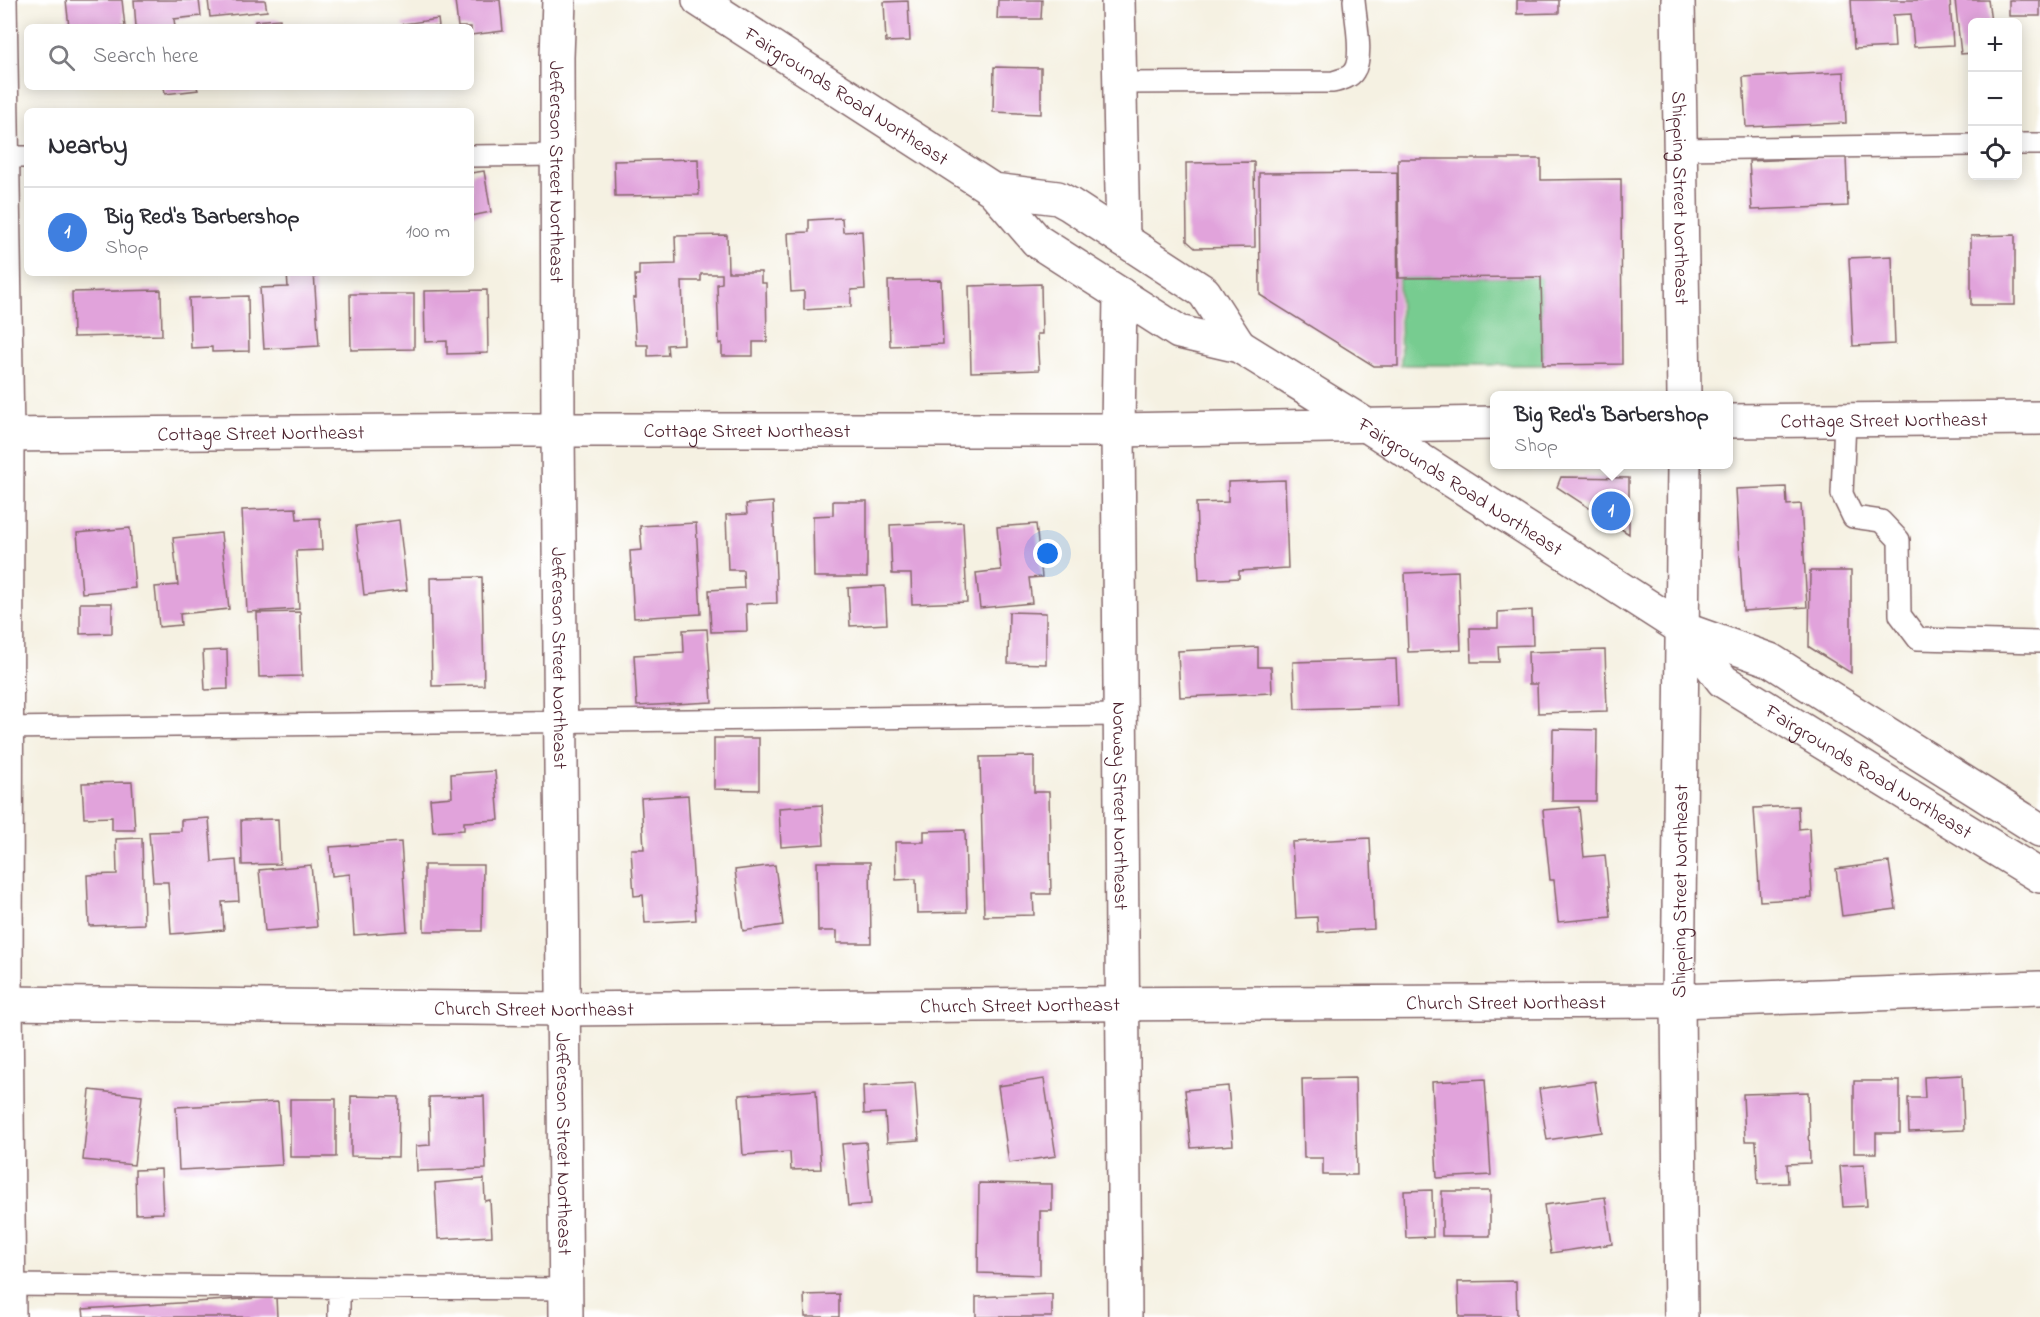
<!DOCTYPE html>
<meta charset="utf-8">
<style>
body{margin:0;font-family:"Indie Flower",sans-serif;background:#f2f2f3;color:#2b2b33}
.controls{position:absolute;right:18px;top:18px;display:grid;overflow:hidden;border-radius:9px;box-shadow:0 3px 15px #0003}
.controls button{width:54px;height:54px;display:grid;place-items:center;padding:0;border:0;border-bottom:2px solid #e1e1e2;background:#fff;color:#2b2b33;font:30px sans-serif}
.you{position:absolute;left:1048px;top:554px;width:21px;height:21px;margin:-15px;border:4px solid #fff;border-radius:50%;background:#1a73e8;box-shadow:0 0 0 9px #1a73e833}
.badge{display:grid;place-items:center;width:39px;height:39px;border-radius:50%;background:#b45309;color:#fff;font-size:20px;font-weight:700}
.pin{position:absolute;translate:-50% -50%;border:3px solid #fff;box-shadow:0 2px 6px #0006}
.popup{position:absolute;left:1490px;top:391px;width:243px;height:78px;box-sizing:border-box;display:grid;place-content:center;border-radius:9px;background:#fff;filter:drop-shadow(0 2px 4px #0005);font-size:20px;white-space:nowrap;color:#7c7c81}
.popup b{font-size:22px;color:#2b2b33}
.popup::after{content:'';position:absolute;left:50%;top:100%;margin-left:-12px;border:12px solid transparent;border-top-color:#fff}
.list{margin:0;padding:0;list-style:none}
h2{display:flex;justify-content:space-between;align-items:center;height:78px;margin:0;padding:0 24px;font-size:26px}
h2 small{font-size:20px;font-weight:400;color:#7c7c81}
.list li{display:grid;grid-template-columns:39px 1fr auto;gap:18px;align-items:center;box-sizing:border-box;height:90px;padding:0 24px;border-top:2px solid #e1e1e2}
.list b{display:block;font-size:22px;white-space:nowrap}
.list p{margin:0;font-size:20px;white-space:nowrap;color:#7c7c81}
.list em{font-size:20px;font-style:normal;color:#7c7c81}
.icon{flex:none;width:33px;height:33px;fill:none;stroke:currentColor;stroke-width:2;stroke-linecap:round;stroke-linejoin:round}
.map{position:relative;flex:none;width:2040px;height:1317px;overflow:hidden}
.search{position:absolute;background:#fff;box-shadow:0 3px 15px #0003;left:24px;top:24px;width:450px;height:66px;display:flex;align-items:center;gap:15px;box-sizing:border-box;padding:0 21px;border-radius:9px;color:#7c7c81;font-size:22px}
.panel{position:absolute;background:#fff;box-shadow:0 3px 15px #0003;left:24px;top:108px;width:450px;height:168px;border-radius:9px}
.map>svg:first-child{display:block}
</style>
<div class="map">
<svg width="2040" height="1317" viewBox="0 0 2040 1317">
<rect width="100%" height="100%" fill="#fff"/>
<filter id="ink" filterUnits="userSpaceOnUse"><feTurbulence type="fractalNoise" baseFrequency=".0167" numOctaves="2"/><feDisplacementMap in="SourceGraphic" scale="12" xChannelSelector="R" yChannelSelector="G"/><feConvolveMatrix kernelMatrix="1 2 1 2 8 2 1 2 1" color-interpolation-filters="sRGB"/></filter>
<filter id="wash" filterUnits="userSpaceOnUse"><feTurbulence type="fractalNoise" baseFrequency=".008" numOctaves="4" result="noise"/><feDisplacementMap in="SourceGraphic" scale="24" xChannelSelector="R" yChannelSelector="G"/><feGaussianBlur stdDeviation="1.35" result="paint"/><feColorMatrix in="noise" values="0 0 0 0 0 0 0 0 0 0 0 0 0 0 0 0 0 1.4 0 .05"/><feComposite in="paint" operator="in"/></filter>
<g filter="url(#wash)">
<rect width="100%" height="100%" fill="#f5f1e2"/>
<path fill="#77cc90" stroke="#60765e" stroke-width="1.5" d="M1541,277L1543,365H1401L1399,278Z"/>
<g id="blocks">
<path fill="#e1a3db" d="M66,0H122L125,27H69Z
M134,0H199L201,16L174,19L175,27H136Z
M208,0H265L267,11L210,17Z
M455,0H500L503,31L471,35V27H458Z
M998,0H1042L1041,19H997Z
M1517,0H1559V13L1517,14Z
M1851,0H1950L1953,45L1914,47L1911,14L1893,15L1895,47L1854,49Z
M1955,0H1988L1991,22H1972V53L1961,54Z
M2009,0H2040V16H2009Z
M908,1L910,41L886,42L884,2Z
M280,19L281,27H255V21Z
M438,19L439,27H404L403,24Z
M994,67L1041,68V114L993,112Z
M1844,72L1846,123L1746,127L1743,77Z
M164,87H197L198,90L165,94Z
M1846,157L1848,206L1752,210L1749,161Z
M698,159L699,195L615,196L614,161Z
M1398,159H1541V180L1621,179L1622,364L1543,365L1541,277L1399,278Z
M1254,162L1255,247L1195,248L1187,241L1186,163Z
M484,171L491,212L471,216V173Z
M1397,172L1398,366H1374L1260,295L1259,173Z
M842,218L843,232L862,231L865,289L851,290V307L804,310V291L791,292L788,233L809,232V220Z
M727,235L728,272H761V283H766L767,342H753V356H722V343L719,344L717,284L722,283V274H701V281H682L684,344L667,345L668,355L648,356V345H636L633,298H636L635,275H639V265L676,264L675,236Z
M2015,235V305H1971V236Z
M1892,256L1895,344L1853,346L1849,258Z
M287,273H314L319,346L264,349L260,288L288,287Z
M941,280L943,344L890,346L888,281Z
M1041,284L1042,334H1037L1039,370L971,372L969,286Z
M161,290L162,335L73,337L72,292Z
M487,290L488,353L447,354V341L425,342L424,291Z
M350,294H414V349L351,350Z
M248,296L249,351L212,352V347L191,348L189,298Z
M1561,477L1629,478V534L1557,487Z
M1285,480L1288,568L1239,571V578L1199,580L1196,503L1228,502V482Z
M1786,487L1787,505L1801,504L1807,607L1743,611L1736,489Z
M833,501H867V577H814L813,516L833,515Z
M773,502L777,603L746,604L747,631L711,632L709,590L744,588L743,570H728L726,515L747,514L746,504Z
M296,508L297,519L320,518L322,550L296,551L299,609L247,612L242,510Z
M399,520L407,590L364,595L356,526Z
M963,522L967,602L912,604L911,574H892L890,525Z
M696,523L701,614L634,618L630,551L642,550L640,526Z
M1036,524L1042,577L1029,578L1032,603L980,608L976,573L1001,570L997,527Z
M130,528L135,588L82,593L77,533Z
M221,533L229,609L180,614L181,625L159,627L155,587L178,585L173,538Z
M1458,571L1461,650L1408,652L1405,573Z
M1810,571H1851V673L1809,647Z
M482,577L484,685L432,686L430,578Z
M885,586L887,624L850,626L848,588Z
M80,603H112V633L80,634Z
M1532,610L1533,645L1498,646L1499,662H1471L1470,628H1498V612Z
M300,612L302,676L259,677L257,613Z
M1009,612L1046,613V664L1008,663Z
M707,629L712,702L637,706L634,655L684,652L683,630Z
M1258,647V667H1271L1272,693L1180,697L1178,651Z
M227,650L228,689L205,690L203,651Z
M1605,650L1607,711L1538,713L1537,684H1529L1528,652Z
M1396,659L1398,706L1295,709L1293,662Z
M1553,729L1597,730L1596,801H1552Z
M714,738H759V790L714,789Z
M1034,756V792H1049L1051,894H1033L1034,915L984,916L980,757Z
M495,771L499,820L464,822V830L433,832L430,799L452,797L451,774Z
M132,782L135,830H112V817L84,818L82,783Z
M688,795L696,920L645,923L643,895L634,896L631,849H644L641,798Z
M822,805L824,844L781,847L779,808Z
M1798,806L1799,829L1809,828L1812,898L1760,901L1754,808Z
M1579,807L1584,857L1605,855L1611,917L1558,922L1554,880H1550L1543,810Z
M209,818L212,862L236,860L239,901L222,902L224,930L171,934L168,882H153L149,832L181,831V820Z
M278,819L280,864L242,865L241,820Z
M965,830L967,912L917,913L916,879L896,880L895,842H924V831Z
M142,838L144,924L89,926L87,875L117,874L116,839Z
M1370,838L1374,929L1318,932L1317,917L1296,918L1292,842Z
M401,842L407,931L354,935L350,874L332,876L330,847Z
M817,862H870L871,943H837V931H818Z
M1889,862L1896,909L1842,916L1836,869Z
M311,865L317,927L265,931L259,870Z
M424,865H483L482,931H424Z
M775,865L783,925L743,931L735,870Z
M1962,1075L1964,1130L1909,1132L1908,1098H1925L1924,1077Z
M1355,1078L1357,1175H1323V1158H1304L1302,1079Z
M1044,1079L1056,1156L1009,1163L998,1086Z
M1485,1079L1491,1175L1437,1178L1432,1082Z
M1595,1081L1602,1132L1547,1140L1539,1089Z
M1854,1081H1900V1133H1876V1153H1854Z
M915,1083L919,1140L887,1142L885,1113L864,1114L863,1086Z
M1228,1086L1233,1145L1191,1148L1185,1090Z
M90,1090L142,1096L134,1165L83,1160Z
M816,1090L821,1169L791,1170L790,1152L743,1155L739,1095Z
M1808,1092L1810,1163L1787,1164L1788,1183L1758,1184L1756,1141H1745L1743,1094Z
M351,1096L399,1097L398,1157L351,1156Z
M484,1096L486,1169L417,1171L416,1146L430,1145L429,1097Z
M290,1099H336V1157H290Z
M278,1102L282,1165L179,1170L176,1107Z
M866,1142L871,1204L848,1206L842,1144Z
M1864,1165L1867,1206L1843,1207L1840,1166Z
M161,1169L163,1213L136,1214L135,1170Z
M484,1179L485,1201L490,1200L492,1236L438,1239L435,1183Z
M979,1183L1052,1184V1211H1040V1275L978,1273Z
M1432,1190L1433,1237L1406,1238L1404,1191Z
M1442,1191H1490V1236H1442Z
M1605,1197L1612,1244L1551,1253L1544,1205Z
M1516,1281L1517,1317H1459L1458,1282Z
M839,1294V1317H805L804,1295Z
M1052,1294V1317H976V1297Z
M276,1297L277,1317H84L83,1309Z"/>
</g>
</g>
<g filter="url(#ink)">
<use href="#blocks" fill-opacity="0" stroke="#86686b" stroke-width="1.5"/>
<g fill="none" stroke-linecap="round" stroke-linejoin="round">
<g stroke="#86686b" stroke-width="24">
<path id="service" d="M1119,83L1333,82C1340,80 1350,78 1354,71C1364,57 1355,17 1354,0
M2018,144H2040
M1681,149L1972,145
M471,156L557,155
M0,157H27
M1845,420L1842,494L1853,517L1881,521L1899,540L1900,615L1918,639L2040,642
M0,728L1120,715
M0,1285L565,1289
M339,1287V1317"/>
</g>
<g stroke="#86686b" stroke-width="36">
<g id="minor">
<path d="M0,0L7,435L6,1003L9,1317"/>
<path id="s1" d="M559,0L557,57L558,430L566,1317"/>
<path d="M1118,0L1123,239"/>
<path id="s2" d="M1678,0L1684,396"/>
<path id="s3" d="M1120,294L1118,430L1125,1317"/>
<path id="s4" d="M1728,421L2040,418"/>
<path id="s5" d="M0,435L510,430H1118L1494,423"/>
<path id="s6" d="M0,1003L564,1009L1075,1004L1678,1001L2040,988"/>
<path id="s7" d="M1681,1317L1678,1001L1684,464"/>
</g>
</g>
<g stroke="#86686b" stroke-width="36">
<g id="tertiary">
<path id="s8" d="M699,0L993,190L1037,241L1179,332L1239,346L1366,425L1683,629L1770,660L2040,830"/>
<path d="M993,190L1058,198L1069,204L1204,292L1239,346"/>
<path id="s9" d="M1683,629L1723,681L2040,876"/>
</g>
</g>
<use href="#service" stroke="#fff" stroke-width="21"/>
<use href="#minor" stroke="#fff" stroke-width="33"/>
<use href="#tertiary" stroke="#fff" stroke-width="33"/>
</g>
</g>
<g text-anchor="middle" stroke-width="4.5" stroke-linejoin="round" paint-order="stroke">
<g font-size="20" fill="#4a1f2b" stroke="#fff">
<text dy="7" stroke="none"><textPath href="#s8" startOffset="176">Fairgrounds Road Northeast</textPath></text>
<text dy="7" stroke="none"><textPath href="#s1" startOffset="172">Jefferson Street Northeast</textPath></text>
<text dy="7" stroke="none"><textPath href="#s2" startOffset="198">Shipping Street Northeast</textPath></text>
<text dy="7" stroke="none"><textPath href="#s4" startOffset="156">Cottage Street Northeast</textPath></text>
<text dy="7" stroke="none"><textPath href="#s5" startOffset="747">Cottage Street Northeast</textPath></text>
<text dy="7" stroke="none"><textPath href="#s5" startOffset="261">Cottage Street Northeast</textPath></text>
<text dy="7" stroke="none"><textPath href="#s8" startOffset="910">Fairgrounds Road Northeast</textPath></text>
<text dy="7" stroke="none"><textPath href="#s1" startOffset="658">Jefferson Street Northeast</textPath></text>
<text dy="7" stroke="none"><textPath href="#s9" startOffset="237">Fairgrounds Road Northeast</textPath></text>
<text dy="7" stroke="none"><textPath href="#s3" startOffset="512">Norway Street Northeast</textPath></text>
<text dy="7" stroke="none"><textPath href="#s7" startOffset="426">Shipping Street Northeast</textPath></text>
<text dy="7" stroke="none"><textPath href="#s6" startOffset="1506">Church Street Northeast</textPath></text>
<text dy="7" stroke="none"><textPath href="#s6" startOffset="1020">Church Street Northeast</textPath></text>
<text dy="7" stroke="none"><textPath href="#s6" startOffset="534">Church Street Northeast</textPath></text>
<text dy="7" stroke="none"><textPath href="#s1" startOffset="1144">Jefferson Street Northeast</textPath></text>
</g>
</g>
</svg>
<div class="controls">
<button>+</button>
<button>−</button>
<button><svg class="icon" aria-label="locate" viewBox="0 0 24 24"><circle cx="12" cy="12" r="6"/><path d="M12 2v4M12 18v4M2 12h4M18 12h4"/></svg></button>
</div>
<div class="you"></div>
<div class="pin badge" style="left:1611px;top:511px;background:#3f7fe0">1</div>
<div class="popup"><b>Big Red's Barbershop</b>Shop</div>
<div class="search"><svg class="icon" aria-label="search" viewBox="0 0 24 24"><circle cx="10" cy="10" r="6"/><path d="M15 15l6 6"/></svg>Search here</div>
<section class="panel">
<h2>Nearby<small></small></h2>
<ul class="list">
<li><span class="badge" style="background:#3f7fe0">1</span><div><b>Big Red's Barbershop</b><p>Shop</p></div><em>100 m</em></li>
</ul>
</section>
</div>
